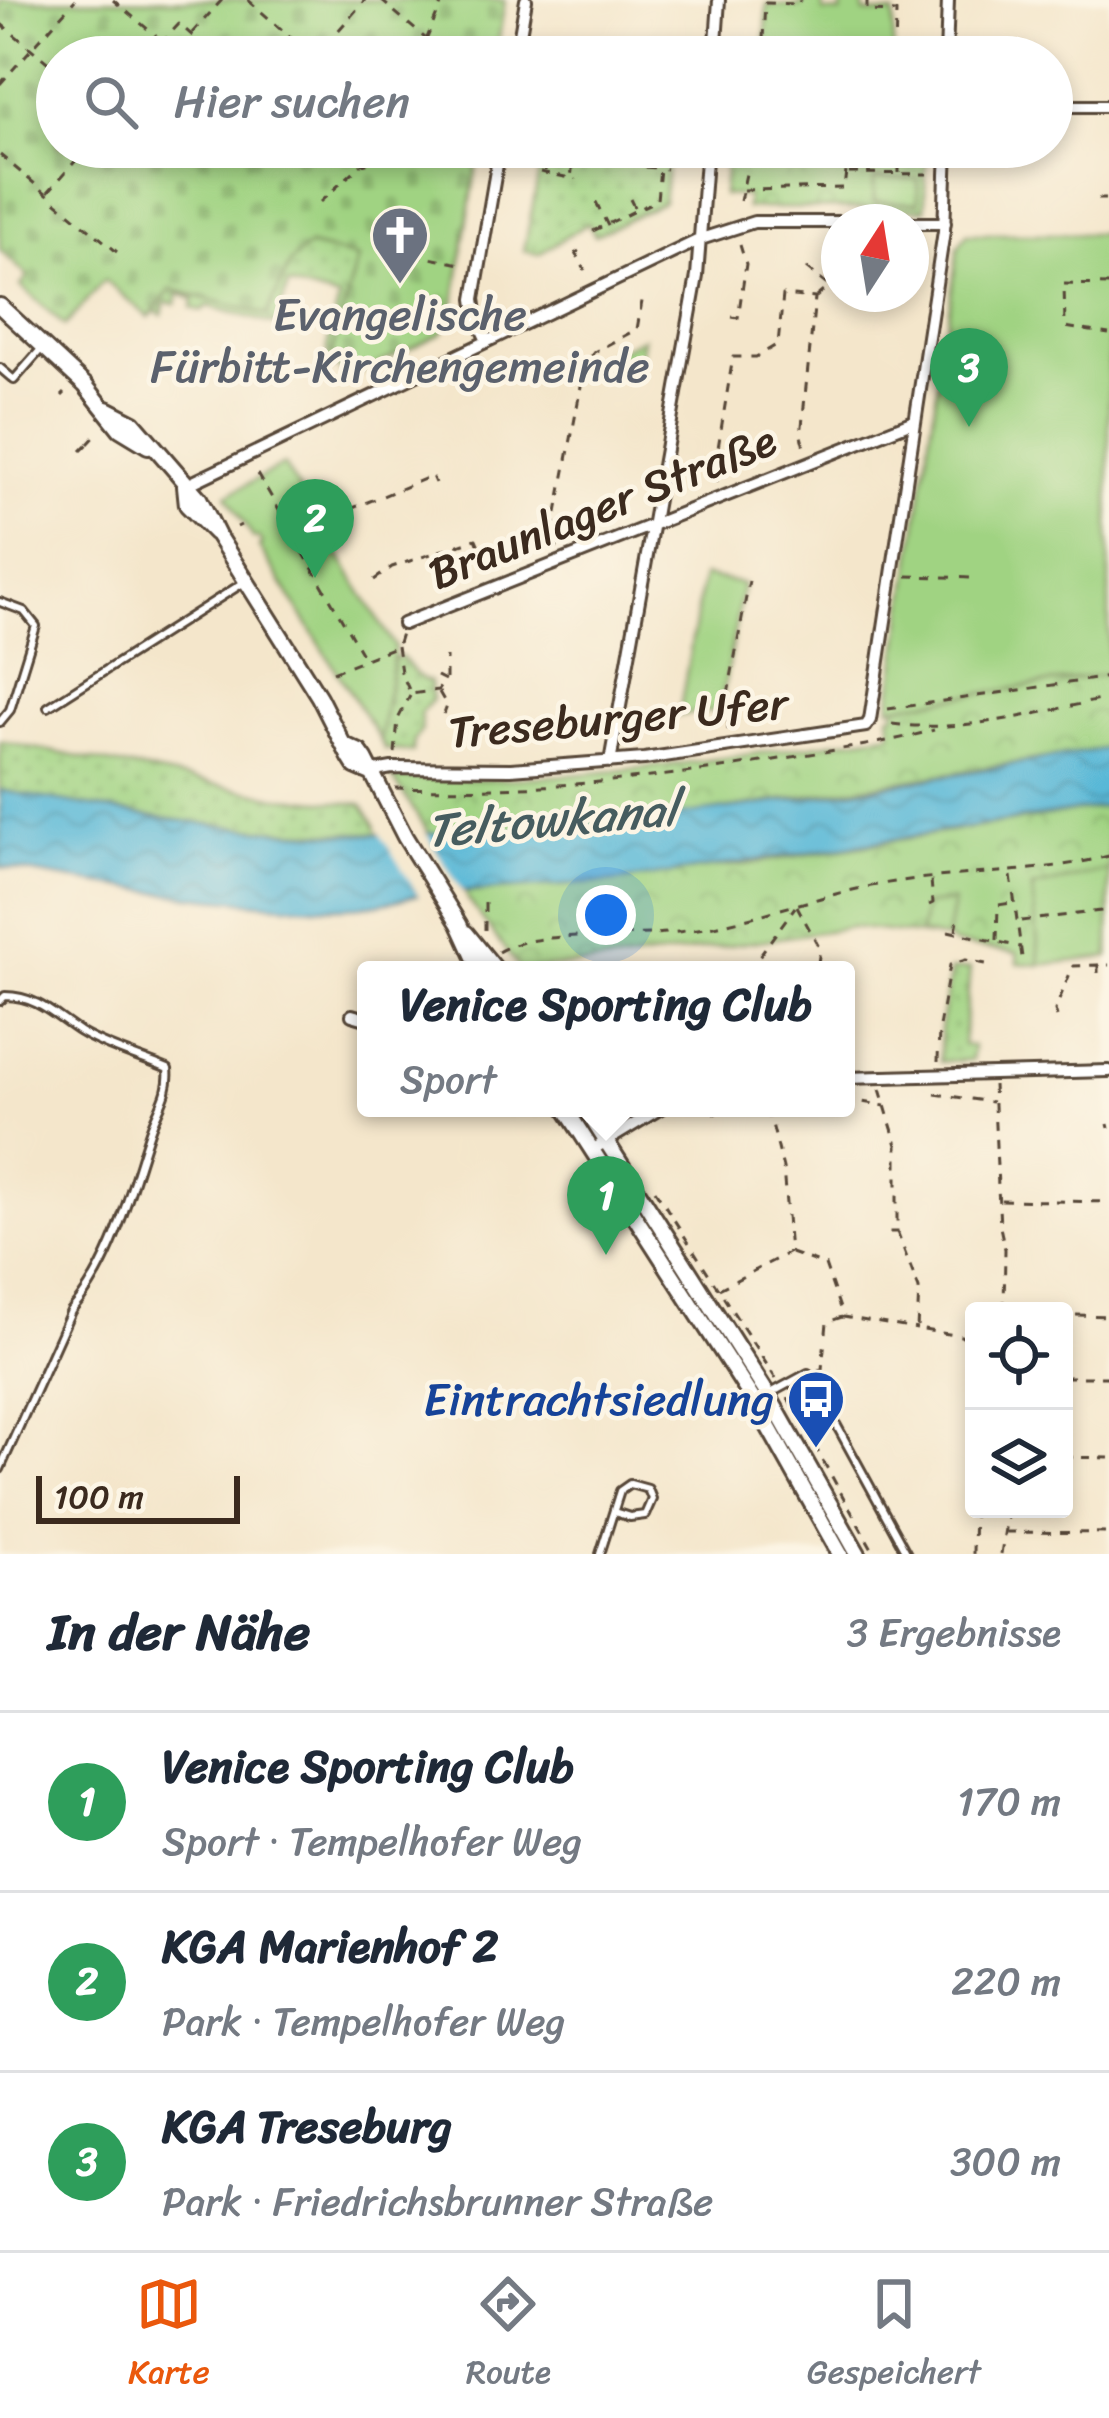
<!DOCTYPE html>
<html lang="de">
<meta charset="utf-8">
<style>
body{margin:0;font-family:Sriracha,sans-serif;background:#f2f2f3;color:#1f2937}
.controls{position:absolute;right:36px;bottom:36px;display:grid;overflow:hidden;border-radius:12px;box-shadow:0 6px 18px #0003}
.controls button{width:108px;height:108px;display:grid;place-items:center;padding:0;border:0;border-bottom:3px solid #e0e1e3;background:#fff;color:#1f2937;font:60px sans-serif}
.compass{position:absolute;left:821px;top:204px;width:108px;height:108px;border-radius:50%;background:#fff;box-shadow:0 6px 18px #0003;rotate:12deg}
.scale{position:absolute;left:36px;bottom:30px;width:204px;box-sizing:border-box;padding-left:12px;border:6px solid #3b2a1e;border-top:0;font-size:33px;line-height:42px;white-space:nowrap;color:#3b2a1e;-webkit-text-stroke:9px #fcf5e5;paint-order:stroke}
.you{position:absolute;left:606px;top:915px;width:42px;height:42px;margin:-30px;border:9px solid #fff;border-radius:50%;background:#1a73e8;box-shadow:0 0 0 18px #1a73e833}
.badge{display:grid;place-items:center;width:78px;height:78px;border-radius:50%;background:#ea580c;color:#fff;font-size:39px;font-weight:700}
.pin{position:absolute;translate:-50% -99px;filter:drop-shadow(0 3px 6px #0008)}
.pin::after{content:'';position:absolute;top:63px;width:42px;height:36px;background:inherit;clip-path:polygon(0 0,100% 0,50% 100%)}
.popup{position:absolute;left:357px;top:961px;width:498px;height:156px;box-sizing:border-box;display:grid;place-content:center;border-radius:12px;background:#fff;filter:drop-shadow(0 3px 9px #0005);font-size:39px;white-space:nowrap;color:#747a83}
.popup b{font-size:45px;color:#1f2937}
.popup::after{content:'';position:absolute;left:50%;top:100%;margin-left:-24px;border:24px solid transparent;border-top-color:#fff}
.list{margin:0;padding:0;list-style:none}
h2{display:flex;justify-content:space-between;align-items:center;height:156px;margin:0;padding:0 48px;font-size:51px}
h2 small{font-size:39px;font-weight:400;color:#747a83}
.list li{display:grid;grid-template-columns:78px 1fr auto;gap:36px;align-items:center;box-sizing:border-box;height:180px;padding:0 48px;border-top:3px solid #e0e1e3}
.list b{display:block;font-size:45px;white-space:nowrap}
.list p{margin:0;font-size:39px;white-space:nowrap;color:#747a83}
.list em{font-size:39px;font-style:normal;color:#747a83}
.icon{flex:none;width:66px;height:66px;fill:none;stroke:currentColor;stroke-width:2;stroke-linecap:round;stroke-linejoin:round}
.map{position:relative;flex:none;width:1109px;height:1554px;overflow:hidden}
.search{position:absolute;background:#fff;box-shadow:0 6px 18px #0003;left:36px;right:36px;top:36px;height:132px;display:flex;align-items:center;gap:30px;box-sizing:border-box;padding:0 42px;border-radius:66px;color:#747a83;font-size:45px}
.sheet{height:696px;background:#fff}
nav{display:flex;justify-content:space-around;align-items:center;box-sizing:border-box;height:168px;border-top:3px solid #e0e1e3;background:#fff;font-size:33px;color:#747a83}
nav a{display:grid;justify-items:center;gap:6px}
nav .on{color:#ea580c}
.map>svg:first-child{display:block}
</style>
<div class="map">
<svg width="1109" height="1554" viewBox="0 0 1109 1554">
<defs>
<pattern id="grass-dots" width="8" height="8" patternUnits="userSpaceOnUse" patternTransform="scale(3)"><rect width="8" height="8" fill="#a0d382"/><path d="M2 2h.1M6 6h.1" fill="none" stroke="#8bb570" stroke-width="1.8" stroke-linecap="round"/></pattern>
<pattern id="cemetery-stones" width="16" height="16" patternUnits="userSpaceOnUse" patternTransform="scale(3)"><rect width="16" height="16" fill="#a0d382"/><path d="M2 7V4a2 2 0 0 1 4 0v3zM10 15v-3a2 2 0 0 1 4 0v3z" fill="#8bb570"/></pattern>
<pattern id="park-crowns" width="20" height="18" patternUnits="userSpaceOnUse" patternTransform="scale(3)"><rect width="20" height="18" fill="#a0d382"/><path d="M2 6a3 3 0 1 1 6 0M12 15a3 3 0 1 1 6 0" fill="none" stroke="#8bb570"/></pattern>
<pattern id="water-waves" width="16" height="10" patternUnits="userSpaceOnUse" patternTransform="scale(3)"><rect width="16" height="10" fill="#59b8d7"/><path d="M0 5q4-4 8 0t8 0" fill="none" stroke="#4b96ae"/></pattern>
</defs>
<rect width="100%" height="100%" fill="#fcf5e5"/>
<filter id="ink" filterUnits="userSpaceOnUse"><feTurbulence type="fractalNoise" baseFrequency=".00833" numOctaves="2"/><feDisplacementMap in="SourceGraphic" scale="24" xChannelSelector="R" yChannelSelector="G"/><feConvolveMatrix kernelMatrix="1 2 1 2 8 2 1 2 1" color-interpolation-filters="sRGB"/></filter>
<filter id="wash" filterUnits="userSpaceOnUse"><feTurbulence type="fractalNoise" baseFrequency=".004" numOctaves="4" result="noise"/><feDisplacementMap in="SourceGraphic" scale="48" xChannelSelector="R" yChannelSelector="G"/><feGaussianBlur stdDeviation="2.7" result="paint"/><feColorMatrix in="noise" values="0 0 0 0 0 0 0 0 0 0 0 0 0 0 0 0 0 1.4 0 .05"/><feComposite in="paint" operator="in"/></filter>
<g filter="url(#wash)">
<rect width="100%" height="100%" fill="#f4e6cb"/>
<path fill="url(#grass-dots)" stroke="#6e7e50" stroke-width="3" d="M544,147H670L663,202L595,235L588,223L539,254L524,251Z
M308,246L358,257L332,352L338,365L328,370L327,347L339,299L288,285L276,325L208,306L202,311L192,308L194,299L179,294L176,304L166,302L162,315L157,311L149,317L171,289L266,315L291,262Z
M643,338L637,374L594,366L595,361Z
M401,657C410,666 415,678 430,682L432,700L420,714L422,730L414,740L413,752L385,749L380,740L394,659Z
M0,741L282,798L362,804L380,833C253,836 125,814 0,790Z
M970,969L963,1045L973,1046L972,1060L940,1062V1029L951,970Z"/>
<path fill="url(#cemetery-stones)" stroke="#6e7e50" stroke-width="3" d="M0,0H505L496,57H57V147H480L451,321L440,334L345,380L332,352L358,258L309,246L291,262L267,315L171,289L149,317L104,280L65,326L21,286L28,276L0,250Z"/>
<path fill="url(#park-crowns)" stroke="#6e7e50" stroke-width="3" d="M727,147H926L925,209L746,208L747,196L723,195Z
M1109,674V748L649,821L430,835L393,778C430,778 467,781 504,779C634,773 764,753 892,733L890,715L895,714V706Z
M1109,806V870L1033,889L1040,965L1018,963L1017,953L953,944L947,938L852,927L625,961L520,970L463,893L748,864Z"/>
<path fill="#a0d382" stroke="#6e7e50" stroke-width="3" d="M802,0H823V12L841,13L842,0H864V13L894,14L893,57L764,56L767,5L801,6Z
M874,178L918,179V203L874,202Z
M967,234H1109V674L890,707L958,248Z
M284,465L395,647L380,740L259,547L262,544L258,537L254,539L227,495Z
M703,576L743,584L720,710L679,715Z
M1109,870V957L1040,965L1032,888Z
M953,902L946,939L920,934L925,905Z"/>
<path fill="url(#water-waves)" stroke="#4a717a" stroke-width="3" d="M1109,748V806L615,882L416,895C357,914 302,907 241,901C159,894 80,882 0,867V790C112,811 227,832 342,834C601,839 854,791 1109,748Z"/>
<path fill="#f4e6cb" d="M376,827L423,828L467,899L422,901Z"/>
</g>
<g filter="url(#ink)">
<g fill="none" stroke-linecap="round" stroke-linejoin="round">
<g stroke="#574638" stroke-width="12">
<path id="service" d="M0,368L14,380L43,347
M0,602L24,611L36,626L10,710L0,722
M48,707L243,583
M0,1001L5,996C37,996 55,1016 80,1032C106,1048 140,1057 168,1069C171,1092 157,1110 150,1131C130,1190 114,1262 71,1311L0,1469
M771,1393L808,1373L907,1554
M600,1554L620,1491L630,1484L648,1489L652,1499L645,1515L630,1517L614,1512"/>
</g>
<g stroke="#574638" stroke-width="16">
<path id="minor" d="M516,57L526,0
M715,57L719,0
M946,57L948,0
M1052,106H1109
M911,223H945
M487,341L477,319L474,299L500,147
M185,486L701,239L754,222H839
M403,624L914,421
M610,762L697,276L707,147
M369,772L392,768L511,769L644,759L866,726L870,720L944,231L947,147
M352,1015L366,1019
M846,1078L1109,1071
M592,1150L661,1108"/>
</g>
<g stroke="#574638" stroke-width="20">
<path id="tertiary" d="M0,306L85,385L120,429L148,446
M107,409L134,423L199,498L218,536L319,697L350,758L355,766L369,772
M185,486L187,505L215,533
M347,746L360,752L365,759L405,837L459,924L480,970
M466,933L496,970
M565,1108L755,1403L840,1554
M585,1108L768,1395L858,1554"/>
</g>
<path stroke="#574638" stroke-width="3" stroke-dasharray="9 9" stroke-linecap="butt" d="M113,0L162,41
M248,0L313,57
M381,0L425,38
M867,0V11L896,12L895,57
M0,23L57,70
M192,33L222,0
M149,57L179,24L203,45L193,57
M315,57L365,0
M419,57L443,0
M762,57L765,3L799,4L800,0
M0,84L75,0
M575,147L571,178L576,180
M0,155L117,252
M645,167L658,168
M545,171L547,147
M540,172L570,178
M849,173L927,174
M899,173V147
M743,190L844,188L849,147
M48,192L88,147
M630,199L635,209
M1098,199H1105
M740,201L752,147
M320,202L362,164L391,157L402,147
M596,202L609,228
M593,231L657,200L660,168L666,169
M579,251L576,253L585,270
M414,255L466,265
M806,268L826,284
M1109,285L1064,284L1065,327L1109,334
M816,297L839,278
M732,317L738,318L746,264L740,245
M62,396L65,393
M88,444L99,432
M81,451L88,444L83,440
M258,474L365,659
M717,482L715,466L733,357H756L778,344L783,295L815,298L801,436L804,447
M333,516L432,476L435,483
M237,527L241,525
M557,548L553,534L585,365L594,352L637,329L643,296
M907,576L974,578
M374,580L392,567L476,539L479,546
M397,646L401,672L411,694L438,690L445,680L433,674
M333,672L397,646L401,633
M446,679V657
M439,692L447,706L444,714
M888,709L1109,677
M892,724C966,733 1036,713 1109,698
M728,730V694L749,581
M395,753L398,719L410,696
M395,788C524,792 653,780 780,759C832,750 884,744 934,730
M1011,876L1023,965
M929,905L933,903L931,880
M797,906L820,949L817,970
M1021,921L1109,910
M485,930V894
M956,930L959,914
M948,931L1021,947
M997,940L998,905L1012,903
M498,952C535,929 630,938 678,932C749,923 813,896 882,884C958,871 1034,875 1109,856
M749,970L795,907
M1098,973V965H1109
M1057,1017L1055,1010L1073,966L1098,965
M938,1062L939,1027L950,965L966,960L986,964
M993,1085L1000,1227L1005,1249L1004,1311
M880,1089L897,1145V1232H889
M935,1094L992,1102
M846,1099L885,1106
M725,1108L769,1117
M715,1115L717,1108
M1108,1124L1109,1128
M655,1190L776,1379
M1001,1200L1109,1202
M612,1224L619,1220
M897,1232L919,1289L917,1329L961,1336L974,1345
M791,1253L825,1265L843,1317L917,1329
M719,1289L790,1252L783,1168L768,1108
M1076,1315L1109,1316
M826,1333L827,1322L842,1317
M818,1370L822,1369L825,1339
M1064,1377H1109
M788,1398L875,1554
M1064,1457L1109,1458
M1006,1532L1109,1533
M973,1554L974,1500
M1001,1554L1008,1509"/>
<use href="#service" stroke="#fff" stroke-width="6"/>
<use href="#minor" stroke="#fff" stroke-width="10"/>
<use href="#tertiary" stroke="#fff" stroke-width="14"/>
</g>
</g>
<defs>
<g id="church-pin" transform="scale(3)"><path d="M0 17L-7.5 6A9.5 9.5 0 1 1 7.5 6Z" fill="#6b7280" stroke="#fcf5e5"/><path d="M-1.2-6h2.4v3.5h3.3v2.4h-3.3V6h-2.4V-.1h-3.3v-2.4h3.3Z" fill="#fff"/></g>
<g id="bus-pin" transform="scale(3)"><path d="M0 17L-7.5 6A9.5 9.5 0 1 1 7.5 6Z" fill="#1a4fb4" stroke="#fcf5e5"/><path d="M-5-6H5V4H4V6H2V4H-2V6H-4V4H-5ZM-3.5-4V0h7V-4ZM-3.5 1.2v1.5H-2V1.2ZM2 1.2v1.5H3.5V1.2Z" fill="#fff"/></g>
</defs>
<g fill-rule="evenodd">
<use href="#church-pin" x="400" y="235"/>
<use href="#bus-pin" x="816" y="1399"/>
</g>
<g text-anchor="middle" stroke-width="9" stroke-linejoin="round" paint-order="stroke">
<g font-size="45" fill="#5b616d" stroke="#fcf5e5">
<text x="400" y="330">Evangelische<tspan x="400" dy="52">Fürbitt-Kirchengemeinde</tspan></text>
</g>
<g font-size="45" fill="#3b2a1e" stroke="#fcf5e5">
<text transform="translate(602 506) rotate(-22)" y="16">Braunlager Straße</text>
<text transform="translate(618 717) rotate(-5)" y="16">Treseburger Ufer</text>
</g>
<g font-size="45" fill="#164399" stroke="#fcf5e5" text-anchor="end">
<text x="774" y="1415">Eintrachtsiedlung</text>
</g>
<g font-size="48" font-style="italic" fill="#465c5f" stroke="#fcf5e5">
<text transform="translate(552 819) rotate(-5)" y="17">Teltowkanal</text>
</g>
</g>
</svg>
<div class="controls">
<button><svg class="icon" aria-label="locate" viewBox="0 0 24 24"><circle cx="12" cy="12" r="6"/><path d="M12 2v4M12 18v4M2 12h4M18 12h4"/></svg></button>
<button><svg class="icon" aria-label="layers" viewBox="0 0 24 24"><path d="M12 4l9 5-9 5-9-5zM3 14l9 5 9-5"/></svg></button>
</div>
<svg class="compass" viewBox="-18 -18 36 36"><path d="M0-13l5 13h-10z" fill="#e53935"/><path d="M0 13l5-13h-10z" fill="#747a83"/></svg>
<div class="scale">100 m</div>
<div class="you"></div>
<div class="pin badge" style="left:606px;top:1255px;background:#2e9e5b">1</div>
<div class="popup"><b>Venice Sporting Club</b>Sport</div>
<div class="pin badge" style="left:315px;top:578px;background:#2e9e5b">2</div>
<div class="pin badge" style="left:969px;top:427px;background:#2e9e5b">3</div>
<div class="search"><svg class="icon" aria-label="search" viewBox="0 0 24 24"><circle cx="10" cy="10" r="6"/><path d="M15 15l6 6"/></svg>Hier suchen</div>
</div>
<section class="sheet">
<h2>In der Nähe<small>3 Ergebnisse</small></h2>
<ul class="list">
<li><span class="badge" style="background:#2e9e5b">1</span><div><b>Venice Sporting Club</b><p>Sport · Tempelhofer Weg</p></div><em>170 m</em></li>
<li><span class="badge" style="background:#2e9e5b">2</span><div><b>KGA Marienhof 2</b><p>Park · Tempelhofer Weg</p></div><em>220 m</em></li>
<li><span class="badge" style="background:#2e9e5b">3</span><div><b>KGA Treseburg</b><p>Park · Friedrichsbrunner Straße</p></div><em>300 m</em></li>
</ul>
</section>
<nav>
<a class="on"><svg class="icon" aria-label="map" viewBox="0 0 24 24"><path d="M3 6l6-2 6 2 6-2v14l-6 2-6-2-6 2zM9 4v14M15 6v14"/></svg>Karte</a>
<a><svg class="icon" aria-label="directions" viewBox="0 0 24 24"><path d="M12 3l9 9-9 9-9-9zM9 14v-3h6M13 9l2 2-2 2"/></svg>Route</a>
<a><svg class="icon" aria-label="saved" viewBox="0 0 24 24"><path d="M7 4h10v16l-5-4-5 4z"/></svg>Gespeichert</a>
</nav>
